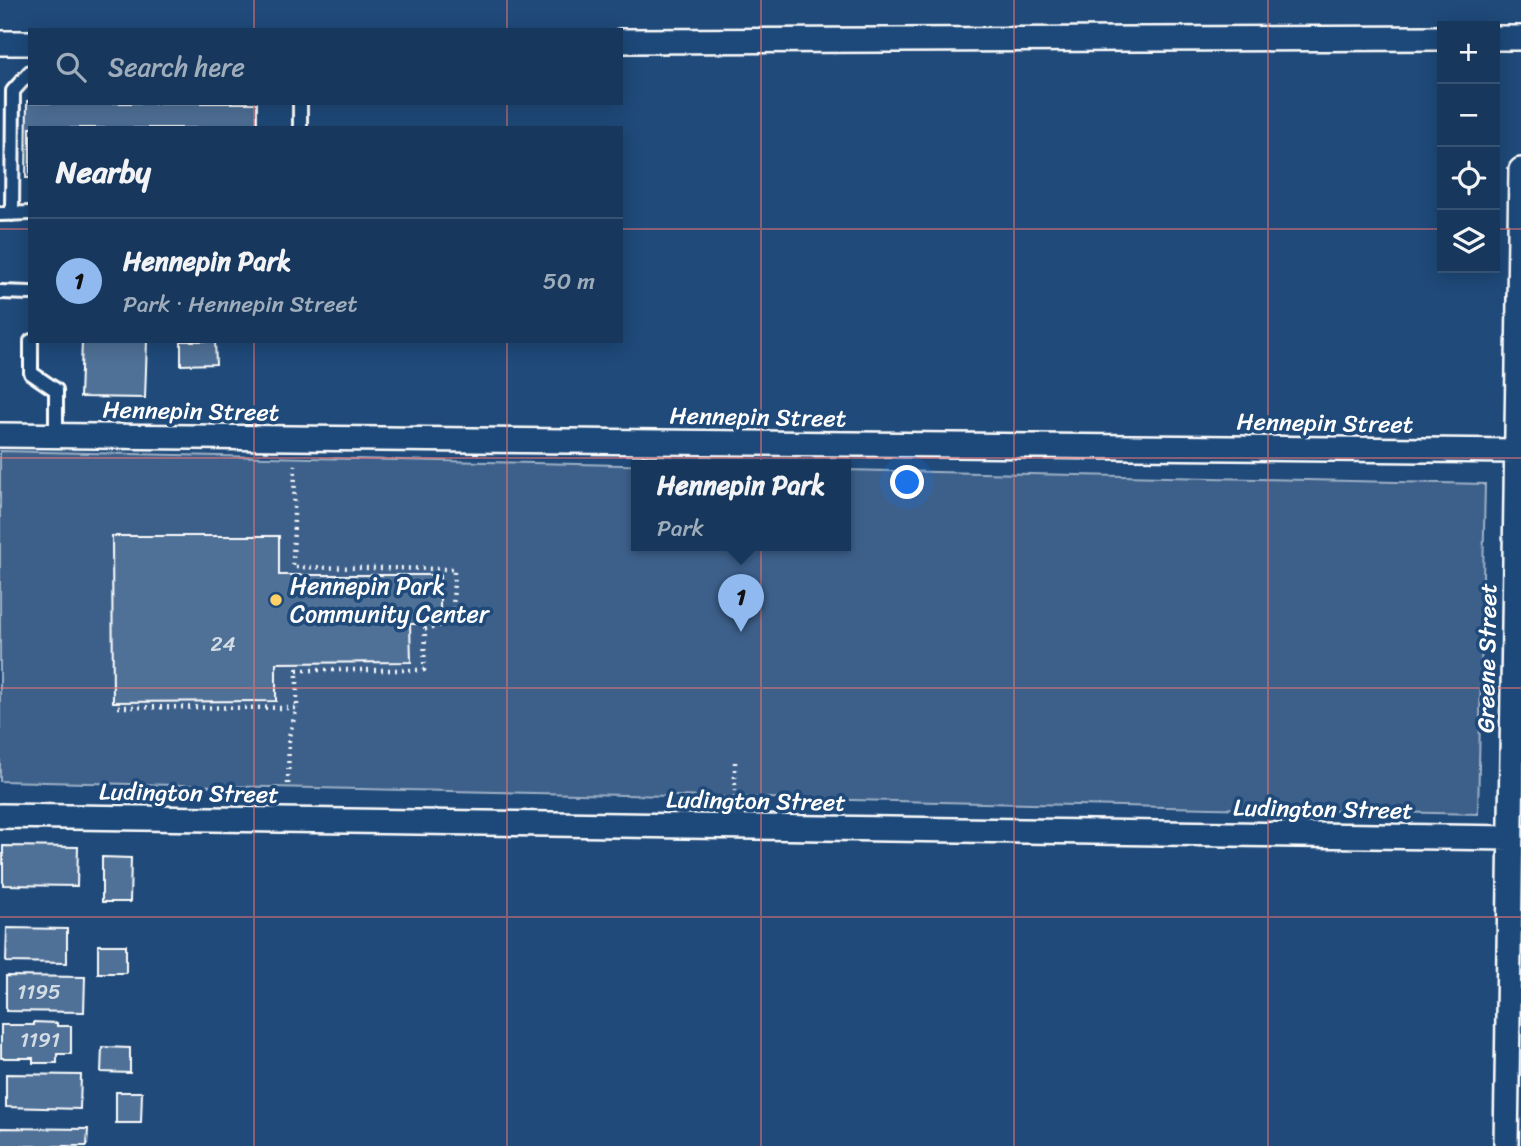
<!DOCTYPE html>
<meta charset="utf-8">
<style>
body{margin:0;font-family:Sriracha,sans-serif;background:#203f62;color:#f1f3f6}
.controls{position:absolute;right:21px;top:21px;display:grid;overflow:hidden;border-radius:0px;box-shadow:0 4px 18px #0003}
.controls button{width:63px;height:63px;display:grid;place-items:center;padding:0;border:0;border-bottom:2px solid #365272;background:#17385c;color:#f1f3f6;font:35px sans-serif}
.you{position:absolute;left:908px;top:483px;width:24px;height:24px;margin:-18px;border:5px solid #fff;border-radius:50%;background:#1a73e8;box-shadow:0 0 0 10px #1a73e833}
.badge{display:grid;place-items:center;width:46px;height:46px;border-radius:50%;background:#90b9f0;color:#111;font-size:23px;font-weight:700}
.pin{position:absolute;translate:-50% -58px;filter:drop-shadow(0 2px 4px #0008)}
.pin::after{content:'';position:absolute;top:37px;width:24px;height:21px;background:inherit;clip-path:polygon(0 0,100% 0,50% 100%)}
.popup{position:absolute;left:631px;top:460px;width:220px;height:91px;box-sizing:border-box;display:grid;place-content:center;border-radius:0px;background:#17385c;filter:drop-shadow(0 2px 5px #0005);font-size:23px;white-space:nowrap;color:#9eacbb}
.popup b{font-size:26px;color:#f1f3f6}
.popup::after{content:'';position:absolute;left:50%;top:100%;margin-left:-14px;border:14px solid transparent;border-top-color:#17385c}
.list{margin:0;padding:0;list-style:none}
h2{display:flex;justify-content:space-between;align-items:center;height:91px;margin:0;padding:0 28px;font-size:30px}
h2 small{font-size:23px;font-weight:400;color:#9eacbb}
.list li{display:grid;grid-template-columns:46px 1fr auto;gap:21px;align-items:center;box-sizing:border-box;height:126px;padding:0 28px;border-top:2px solid #365272}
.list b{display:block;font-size:26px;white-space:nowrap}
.list p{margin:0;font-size:23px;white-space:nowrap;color:#9eacbb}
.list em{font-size:23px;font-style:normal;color:#9eacbb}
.icon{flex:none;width:38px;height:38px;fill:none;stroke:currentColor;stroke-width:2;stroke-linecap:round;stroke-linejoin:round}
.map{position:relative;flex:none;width:1521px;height:1146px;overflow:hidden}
.search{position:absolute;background:#17385c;box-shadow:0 4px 18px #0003;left:28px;top:28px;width:595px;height:77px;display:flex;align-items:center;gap:18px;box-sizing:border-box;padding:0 24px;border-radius:0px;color:#9eacbb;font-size:26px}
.panel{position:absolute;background:#17385c;box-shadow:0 4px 18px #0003;left:28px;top:126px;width:595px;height:217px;border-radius:0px}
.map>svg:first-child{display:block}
</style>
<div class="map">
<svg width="1521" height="1146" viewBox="0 0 1521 1146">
<rect width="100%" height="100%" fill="#1f4a7a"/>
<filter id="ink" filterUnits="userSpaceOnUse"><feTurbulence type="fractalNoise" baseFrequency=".0143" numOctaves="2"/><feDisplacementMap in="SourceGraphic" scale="14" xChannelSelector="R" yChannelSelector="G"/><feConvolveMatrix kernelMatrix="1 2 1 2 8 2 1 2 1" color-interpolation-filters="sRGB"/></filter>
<g filter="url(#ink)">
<path fill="#3c618b" stroke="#9eb0c5" stroke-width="2" d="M0,451L665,466H636V546H846V470L1485,484L1478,814L0,781Z"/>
<path fill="#507197" stroke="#fff" stroke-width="2" d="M27,101H30V103H257V128H30V178H26Z
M82,341H147L145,398L80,397Z
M181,341H215L216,364L181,365Z
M112,536H279V575H440V624H410L411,662L276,663V701L113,702Z
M3,846L78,847L77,886L3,885Z
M102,857L131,858L130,902H102Z
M7,928L67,929V963L6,962Z
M98,945H126V973H98Z
M6,976L85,977L84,1012L6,1011Z
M34,1022L57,1023V1026H71V1054H57V1063H33V1058H1V1025H34Z
M102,1047L130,1048V1073L101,1072Z
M6,1074L81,1075L80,1109L6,1107Z
M116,1092H142L141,1123H116Z
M0,1128L88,1129L87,1146H0Z"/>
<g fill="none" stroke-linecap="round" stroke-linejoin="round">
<g stroke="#fff" stroke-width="18">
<path id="service" d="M300,103V128
M0,214L30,213
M12,214L13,91L30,72
M0,292L30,293
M31,341V373L56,390V436"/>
</g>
<g stroke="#fff" stroke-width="28">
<path id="minor" d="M1495,38H1521
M621,41L1442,38
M0,43H30
M0,435L1516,451
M0,816L1511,838
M1506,1146L1521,170"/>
</g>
<path stroke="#fff" stroke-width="4.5" stroke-dasharray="2 5" stroke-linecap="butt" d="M118,707L297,708V670H424L425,629L453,622L454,569L293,567L295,461
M735,762V791
M288,784L289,736L297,708"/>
<use href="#service" stroke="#1f4a7a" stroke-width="12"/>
<use href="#minor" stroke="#1f4a7a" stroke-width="23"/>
</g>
</g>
<path fill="none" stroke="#e47373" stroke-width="2" stroke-opacity="0.55" d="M254,0V30M507,0V30M761,0V1146M1014,0V1146M1268,0V1146M254,103V128M507,103V128M0,229H30M621,229H1442M1495,229H1521M254,341V1146M507,341V1146M0,458H1521M0,688H1521M0,917H1521"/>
<circle fill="#ffd166" stroke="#1f4a7a" stroke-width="2.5" cx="276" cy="600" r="7"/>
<g text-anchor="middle" stroke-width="7" stroke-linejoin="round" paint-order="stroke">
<g font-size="21" fill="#d3dce5">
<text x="223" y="651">24</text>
<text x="39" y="999">1195</text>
<text x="40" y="1047">1191</text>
</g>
<g font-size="24" fill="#fff" stroke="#1f4a7a">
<text transform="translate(191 411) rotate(1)" y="8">Hennepin Street</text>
<text transform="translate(758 417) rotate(1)" y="8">Hennepin Street</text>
<text transform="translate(1325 423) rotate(1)" y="8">Hennepin Street</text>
<text transform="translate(1487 658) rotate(-89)" y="8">Greene Street</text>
<text transform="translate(189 793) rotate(1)" y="8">Ludington Street</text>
<text transform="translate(756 801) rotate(1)" y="8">Ludington Street</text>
<text transform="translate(1323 809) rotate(1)" y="8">Ludington Street</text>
</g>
<g font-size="24" fill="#fff" stroke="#1f4a7a" text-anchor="start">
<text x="290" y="594">Hennepin Park<tspan x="290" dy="28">Community Center</tspan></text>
</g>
</g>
</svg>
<div class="controls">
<button>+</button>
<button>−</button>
<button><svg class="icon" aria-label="locate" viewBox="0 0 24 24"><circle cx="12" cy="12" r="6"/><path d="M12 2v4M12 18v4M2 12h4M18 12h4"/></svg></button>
<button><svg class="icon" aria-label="layers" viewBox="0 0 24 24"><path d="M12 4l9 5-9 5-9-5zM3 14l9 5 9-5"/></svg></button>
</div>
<div class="you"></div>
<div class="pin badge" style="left:741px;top:632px">1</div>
<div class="popup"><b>Hennepin Park</b>Park</div>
<div class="search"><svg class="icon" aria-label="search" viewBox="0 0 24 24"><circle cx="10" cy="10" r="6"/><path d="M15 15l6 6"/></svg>Search here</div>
<section class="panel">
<h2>Nearby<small></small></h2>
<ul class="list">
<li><span class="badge">1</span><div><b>Hennepin Park</b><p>Park · Hennepin Street</p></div><em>50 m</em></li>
</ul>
</section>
</div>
